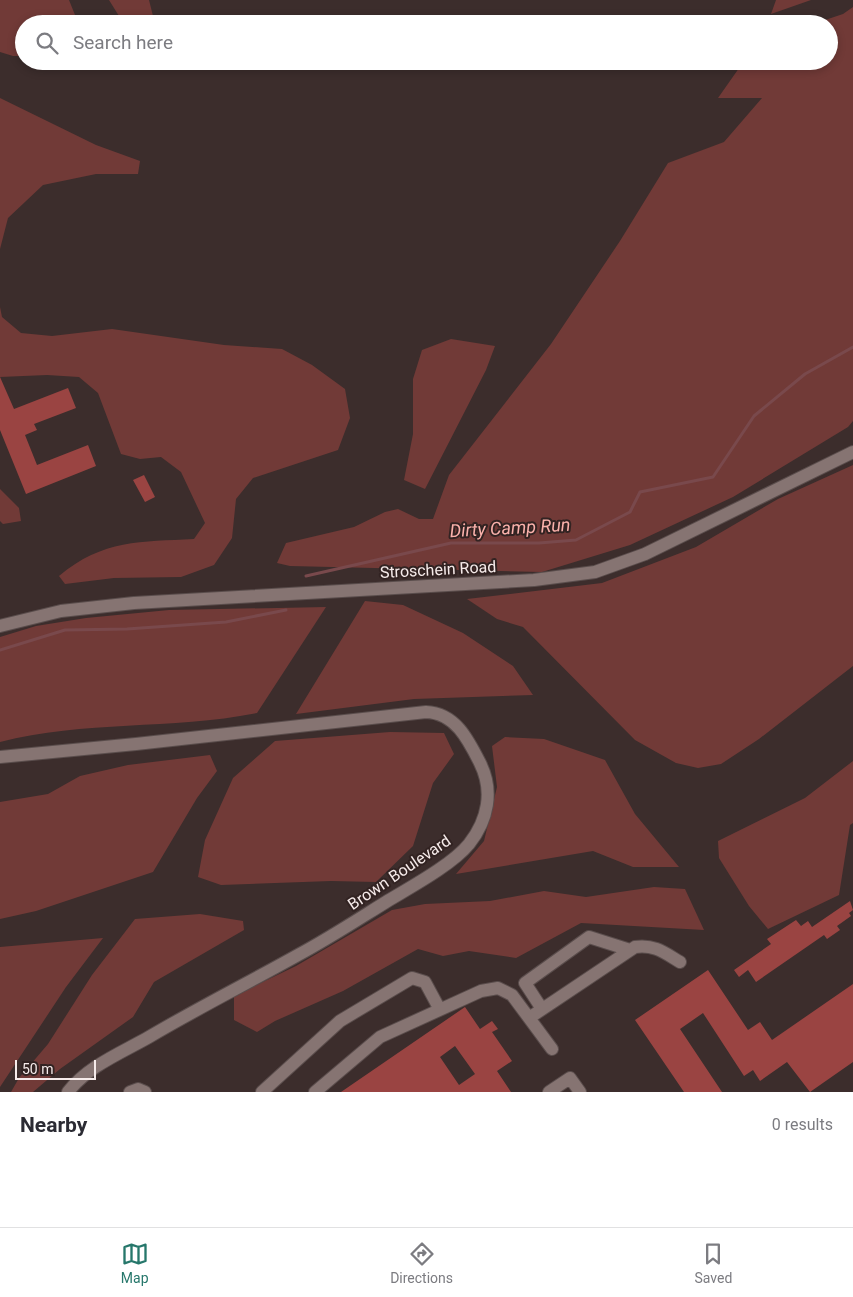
<!DOCTYPE html>
<style>
body{margin:0;font-family:Roboto,sans-serif;background:#f2f2f3;color:#2b2b33}
.scale{position:absolute;left:15px;bottom:12px;width:81px;box-sizing:border-box;padding-left:5px;border:2px solid #f6ebea;border-top:0;font-size:14px;line-height:18px;white-space:nowrap;color:#f6ebea;-webkit-text-stroke:4px #322322;paint-order:stroke}
.list{margin:0;padding:0;list-style:none}
h2{display:flex;justify-content:space-between;align-items:center;height:65px;margin:0;padding:0 20px;font-size:21px}
h2 small{font-size:16px;font-weight:400;color:#7c7c81}
.icon{flex:none;width:28px;height:28px;fill:none;stroke:currentColor;stroke-width:2;stroke-linecap:round;stroke-linejoin:round}
.map{position:relative;flex:none;width:853px;height:1092px;overflow:hidden}
.search{position:absolute;background:#fff;box-shadow:0 2px 8px #0003;left:15px;right:15px;top:15px;height:55px;display:flex;align-items:center;gap:12px;box-sizing:border-box;padding:0 18px;border-radius:28px;color:#7c7c81;font-size:19px}
.sheet{height:135px;background:#fff}
nav{display:flex;justify-content:space-around;align-items:center;box-sizing:border-box;height:70px;border-top:1px solid #e1e1e2;background:#fff;font-size:14px;color:#7c7c81}
nav a{display:grid;justify-items:center;gap:2px}
nav .on{color:#26776b}
.map>svg:first-child{display:block}
</style>
<div class="map">
<svg width="853" height="1092" viewBox="0 0 853 1092">
<rect width="100%" height="100%" fill="#3c2d2c"/>
<path fill="#713a37" d="M0,0H69L77,20L74,24H24V56H13L0,52Z
M109,0H149L155,24H124Z
M776,0H811L771,14Z
M853,7V421L848,427L733,497L630,545L542,572L290,566L277,563L286,543L354,527L385,512L398,509L419,519H433L449,475L551,344L620,241L668,163L724,142L762,98H718L744,61H829V24H813L843,14Z
M0,98L96,145L140,161L138,174H96L43,185L8,218L0,249Z
M0,307L2,317L21,333L52,336L112,329L224,345L282,349L312,365L345,389L350,418L338,450L253,478L236,499L232,538L214,565L181,577L114,578L65,584L59,576C103,539 141,542 194,539L205,523L181,472L161,457L140,459L121,454L98,393L79,377L47,375L0,377Z
M451,339L495,346L486,370L425,489L404,480L413,434V379L422,350Z
M853,465V666L759,739L721,764L698,768L676,763L635,740L523,627L497,619L467,599L602,583L696,547L778,499Z
M0,489L19,508L21,521L3,524L0,521Z
M365,601L403,605L463,633L513,666L533,695L414,699L296,714Z
M326,607L257,713C172,730 84,720 0,742V637L36,626L86,618L169,610Z
M390,732L444,733L454,754L433,783L413,846L376,882L331,881L221,885L198,877L205,840L233,778L275,741Z
M505,737L544,739L605,760L635,814L679,867H633L593,851L456,874L484,841L497,787L492,746Z
M210,755L217,771L197,798L153,872L36,911L0,919V802L48,794L80,776L128,765Z
M853,761V823L850,825L839,895L768,929L749,906L719,858L718,841L805,798Z
M654,887L685,889L704,930L581,923L516,958L469,951L443,956L418,949L343,991L275,1021L257,1032L234,1020V996L296,966L392,910L425,904L490,901L544,891L586,897Z
M200,914L243,921L244,930L154,982L133,1017L60,1069L33,1092H11L19,1078L48,1044L92,975L135,919Z
M103,938L66,987L0,1087V947Z"/>
<g fill="none" stroke-linecap="round" stroke-linejoin="round">
<path stroke="#79494c" stroke-width="3" d="M306,576L451,543H539L576,540L630,512L640,492L713,477L754,416L805,374L853,347
M0,650L65,630L127,629L226,622L286,610"/>
</g>
<path fill="#9a4442" fill-rule="evenodd" d="M0,377L14,409L68,388L76,408L34,424L37,430L25,435L37,465L88,445L96,466L26,494L0,430Z
M144,475L155,497L145,502L133,480Z
M850,901L853,910L849,913L851,916L837,926L840,930L827,939L824,935L756,982L748,970L739,977L734,970L771,944L767,939L796,920L801,926L808,921L812,927Z
M708,970L748,1030L760,1022L772,1040L853,984V1062L810,1092L787,1062L760,1081L753,1070L744,1076L703,1013L680,1029L722,1092H684L635,1020Z
M465,1007L480,1029L492,1021L498,1029L492,1032L512,1061L497,1071L511,1092H341ZM455,1046L475,1074L459,1085L440,1057Z"/>
<g fill="none" stroke-linecap="round" stroke-linejoin="round">
<g stroke="#5a4d4c" stroke-width="14">
<path id="minor" d="M0,626L61,611L134,603L534,580L595,572L645,554L853,452
M0,757L136,744L426,712C455,713 468,739 480,763C494,791 488,820 469,844C452,865 409,888 386,902C357,920 328,939 298,955C248,983 198,1008 149,1037C121,1053 88,1066 68,1092
M542,1009L525,983L589,937L630,950
M529,1018L635,947C654,944 665,953 680,962
M130,1092L138,1089L145,1092
M262,1092L340,1021L412,978L425,982L439,1008
M315,1092L380,1037L481,991L498,988L512,995L552,1049
M549,1092L570,1078L580,1092"/>
</g>
<use href="#minor" stroke="#867472" stroke-width="12"/>
</g>
<g text-anchor="middle" stroke-width="4" stroke-linejoin="round" paint-order="stroke">
<g font-size="16" fill="#f6ebea" stroke="#322322">
<text transform="translate(438 569) rotate(-3)" y="6">Stroschein Road</text>
<text transform="translate(399 872) rotate(-34)" y="6">Brown Boulevard</text>
</g>
<g font-size="18" font-style="italic" fill="#fab1ab" stroke="#322322">
<text transform="translate(510 528) rotate(-3)" y="6">Dirty Camp Run</text>
</g>
</g>
</svg>
<div class="scale">50 m</div>
<div class="search"><svg class="icon" aria-label="search" viewBox="0 0 24 24"><circle cx="10" cy="10" r="6"/><path d="M15 15l6 6"/></svg>Search here</div>
</div>
<section class="sheet">
<h2>Nearby<small>0 results</small></h2>
<ul class="list">
</ul>
</section>
<nav>
<a class="on"><svg class="icon" aria-label="map" viewBox="0 0 24 24"><path d="M3 6l6-2 6 2 6-2v14l-6 2-6-2-6 2zM9 4v14M15 6v14"/></svg>Map</a>
<a><svg class="icon" aria-label="directions" viewBox="0 0 24 24"><path d="M12 3l9 9-9 9-9-9zM9 14v-3h6M13 9l2 2-2 2"/></svg>Directions</a>
<a><svg class="icon" aria-label="saved" viewBox="0 0 24 24"><path d="M7 4h10v16l-5-4-5 4z"/></svg>Saved</a>
</nav>
